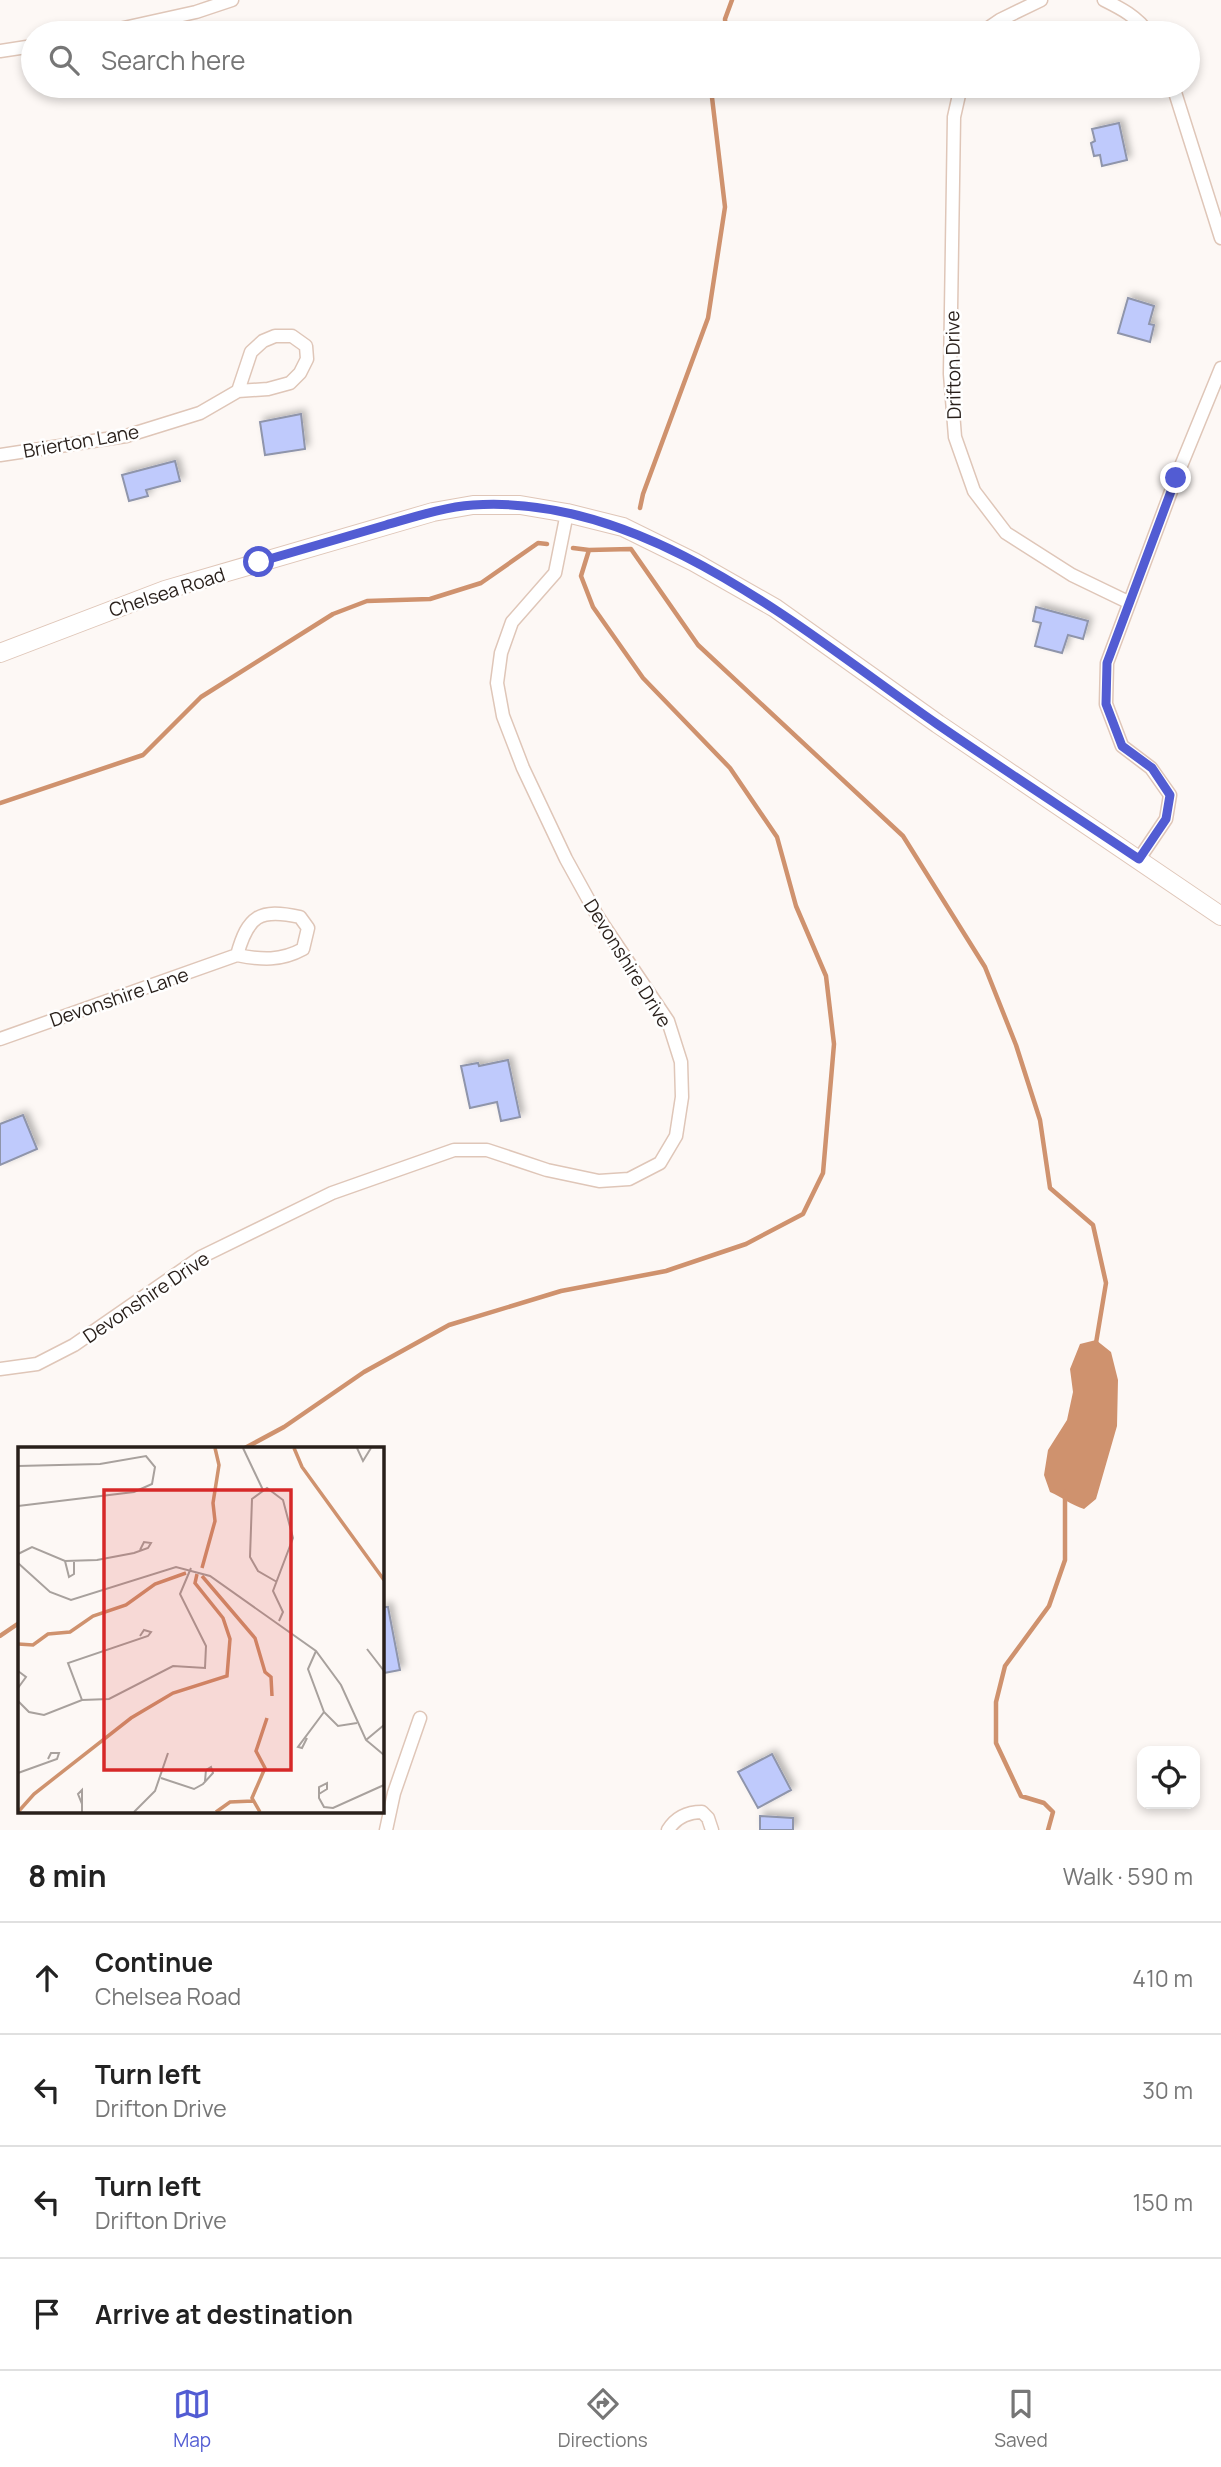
<!DOCTYPE html>
<meta charset="utf-8">
<style>
body{margin:0;font-family:Manrope,sans-serif;background:#f6f6f6;color:#222}
.controls{position:absolute;right:21px;bottom:21px;display:grid;overflow:hidden;border-radius:14px;box-shadow:0 4px 10px #0003}
.controls button{width:63px;height:63px;display:grid;place-items:center;padding:0;border:0;border-bottom:2px solid #e0e0e0;background:#fff;color:#222;font:35px sans-serif}
.stop{position:absolute;width:21px;height:21px;margin:-16px;border:5px solid #525cd3;border-radius:50%;background:#fff}
.stop.end{background:#525cd3;border-color:#fff;box-shadow:0 2px 7px #0008}
.list{margin:0;padding:0;list-style:none}
h2{display:flex;justify-content:space-between;align-items:center;height:91px;margin:0;padding:0 28px;font-size:30px}
h2 small{font-size:23px;font-weight:400;color:#767676}
.list li{display:grid;grid-template-columns:46px 1fr auto;gap:21px;align-items:center;box-sizing:border-box;height:112px;padding:0 28px;border-top:2px solid #e0e0e0}
.list b{display:block;font-size:26px;white-space:nowrap}
.list p{margin:0;font-size:23px;white-space:nowrap;color:#767676}
.list em{font-size:23px;font-style:normal;color:#767676}
.icon{flex:none;width:38px;height:38px;fill:none;stroke:currentColor;stroke-width:2;stroke-linecap:round;stroke-linejoin:round}
.map{position:relative;flex:none;width:1221px;height:1830px;overflow:hidden}
.search{position:absolute;background:#fff;box-shadow:0 4px 10px #0003;left:21px;right:21px;top:21px;height:77px;display:flex;align-items:center;gap:18px;box-sizing:border-box;padding:0 24px;border-radius:38px;color:#767676;font-size:26px}
.sheet{height:539px;background:#fff}
nav{display:flex;justify-content:space-around;align-items:center;box-sizing:border-box;height:98px;border-top:2px solid #e0e0e0;background:#fff;font-size:19px;color:#767676}
nav a{display:grid;justify-items:center;gap:4px}
nav .on{color:#525cd3}
.map>svg:first-child{display:block}
</style>
<div class="map">
<svg width="1221" height="1830" viewBox="0 0 1221 1830">
<defs>
<filter id="shadow"><feDropShadow dx="4" dy="-4" stdDeviation="3.5" flood-color="#0004"/></filter>
</defs>
<rect width="100%" height="100%" fill="#fdf8f5"/>
<path fill="#cf926e" d="M1096,1340L1111,1352L1118,1380L1117,1426L1096,1499L1084,1509C1071,1505 1062,1497 1050,1492L1044,1475L1048,1450L1067,1420L1073,1392L1070,1369L1080,1344Z"/>
<g fill="none" stroke-linecap="round" stroke-linejoin="round">
<path stroke="#cf926e" stroke-width="4.5" d="M726,33L725,19L732,0
M640,508L643,494L708,318L725,207L711,89L713,86
M573,548L589,550
M0,803L143,755L201,697L333,614L367,601L430,599L481,583L538,543L547,544
M245,1448L284,1427L364,1372L449,1325L561,1291L666,1271L746,1244L803,1214L823,1173L834,1044L826,976L796,906L777,837L730,768L643,678L593,607L581,576L589,550L631,549L698,645L903,836L985,967L1016,1045L1040,1120L1050,1188L1093,1225L1106,1283L1096,1343
M0,1636L19,1623
M1048,1830L1053,1812L1044,1803L1021,1796L996,1743V1702L1005,1666L1049,1606L1065,1560V1492"/>
</g>
<path fill="#bfcafc" stroke="#8f95ab" stroke-width="2" filter="url(#shadow)" d="M1119,123L1127,160L1102,166L1100,155L1094,156L1091,143L1095,141L1092,129Z
M1128,298L1154,306L1149,324L1154,325L1150,342L1118,333Z
M301,414L305,449L265,455L260,422Z
M175,461L180,481L146,490L148,496L129,501L122,475Z
M1036,607L1088,621L1083,639L1068,635L1062,653L1035,646L1041,623L1033,621Z
M508,1060L520,1117L501,1121L497,1102L470,1108L461,1066L478,1063L479,1066Z
M23,1115L37,1149L0,1165V1124Z
M382,1607H388L400,1670L384,1673L382,1661Z
M772,1754L791,1790L758,1808L738,1772Z
M760,1816L793,1818V1830H760Z"/>
<g fill="none" stroke-linecap="round" stroke-linejoin="round">
<g stroke="#dfc6b8" stroke-width="15">
<path id="street" d="M1104,0C1120,8 1138,17 1148,33
M101,33L196,12L232,0
M981,33L1000,20L1041,0
M0,51L33,46
M961,86L954,117L950,374L955,437L974,491L1006,533L1072,575L1128,602
M1173,86L1221,238
M0,455L126,436L200,413L238,391L268,389L290,383L300,373L307,359L306,346L292,336H275L263,341L251,352L238,391
M1139,859L1166,819L1170,795L1151,768L1122,746L1106,704L1107,663L1176,478L1221,368
M0,1039L237,955C262,960 281,961 303,949L308,928L300,917C259,908 248,916 237,955
M0,1369L37,1364L74,1345L201,1257L332,1193L454,1150H487L547,1170L599,1181L629,1179L660,1163L676,1136L682,1097L681,1062L668,1021L598,917L566,859L523,768L503,716L497,683L501,653L512,622L555,573L567,513
M386,1830L394,1793L420,1718
M668,1830C676,1817 687,1812 702,1812L708,1818L712,1830"/>
</g>
<g stroke="#dfc6b8" stroke-width="20">
<path id="secondary" d="M0,653L165,590L433,512L473,505H520L567,513L623,527L694,562L775,608L938,724L1221,916"/>
</g>
<use href="#street" stroke="#fff" stroke-width="12"/>
<use href="#secondary" stroke="#fff" stroke-width="18"/>
</g>
<g fill="none" stroke-linecap="round" stroke-linejoin="round">
<path stroke="#525cd3" stroke-width="9" d="M259,562C301,550 344,537 386,525C414,517 444,507 473,505C646,493 804,632 937,724C1004,770 1072,814 1139,859L1166,819L1170,795L1152,768L1122,746L1106,704L1107,663L1176,478"/>
</g>
<g text-anchor="middle" stroke-width="5" stroke-linejoin="round" paint-order="stroke">
<g font-size="19" fill="#281f1a" stroke="#fff">
<text transform="translate(953 365) rotate(-91)" y="7">Drifton Drive</text>
<text transform="translate(81 441) rotate(-10)" y="7">Brierton Lane</text>
<text transform="translate(167 592) rotate(-18)" y="7">Chelsea Road</text>
<text transform="translate(628 963) rotate(58)" y="7">Devonshire Drive</text>
<text transform="translate(119 997) rotate(-19)" y="7">Devonshire Lane</text>
<text transform="translate(146 1297) rotate(-34)" y="7">Devonshire Drive</text>
</g>
</g>
<g transform="translate(18 1447)">
<rect width="366" height="366" fill="#fdf8f5"/>
<path fill="none" stroke="#cf926e" stroke-width="3.5" d="M276,1L284,20L366,133M184,121L197,74L195,56L201,18L197,1M184,129L237,191L247,225L253,230L254,249M0,197L15,198L30,187L52,185L75,169L108,158L137,137L168,126M0,365L16,347L113,271L155,246L209,229L212,192L205,171L177,136L179,127M198,365L212,355L235,354M242,365L234,351L247,321L238,304L249,271"/>
<path fill="none" stroke="#a8a19d" stroke-width="2" d="M225,1L245,43M339,1L345,14L353,1M0,59L116,45L134,37L137,20L128,9L82,17L0,19M0,107L14,100L47,114L79,113L116,106L130,101L133,96L126,95L122,103M47,114L51,130L56,127V115M0,116L32,145L53,153L158,120L192,129L298,204L323,238L348,293L366,308M259,135L240,124L232,110L234,52L249,41L265,53L275,91L255,144L265,165L261,174M349,202L366,224M298,204L290,222L306,265L320,279L339,276M0,224L8,230L0,241M64,253L50,216L130,189L133,185L126,183L122,189M0,254L11,265L26,268L64,253L91,252L155,219L187,221L188,199L162,147L173,121M289,291L284,301L280,300L306,265M348,293L366,278M0,326L39,312L41,306H33L30,312M143,331L176,342L185,337L195,326L193,320L188,323L187,334M301,347L309,342V336L301,340V351L306,360L315,361L366,338M64,357L60,347L64,343V365M116,365L137,344L150,306"/>
<path fill="#d62828" fill-opacity="0.15" stroke="#d62828" stroke-width="3.5" d="M86,43H273V323H86Z"/>
<rect width="366" height="366" fill="none" stroke="#281f1a" stroke-width="3.5"/>
</g>
</svg>
<div class="controls">
<button><svg class="icon" aria-label="locate" viewBox="0 0 24 24"><circle cx="12" cy="12" r="6"/><path d="M12 2v4M12 18v4M2 12h4M18 12h4"/></svg></button>
</div>
<div class="stop" style="left:259px;top:562px"></div>
<div class="stop end" style="left:1176px;top:478px"></div>
<div class="search"><svg class="icon" aria-label="search" viewBox="0 0 24 24"><circle cx="10" cy="10" r="6"/><path d="M15 15l6 6"/></svg>Search here</div>
</div>
<section class="sheet">
<h2>8 min<small>Walk · 590 m</small></h2>
<ul class="list">
<li><svg class="icon" aria-label="ahead" viewBox="0 0 24 24"><path d="M12 20V5M6 11l6-6 6 6"/></svg><div><b>Continue</b><p>Chelsea Road</p></div><em>410 m</em></li>
<li><svg class="icon" aria-label="left" viewBox="0 0 24 24"><path d="M17 20v-9H6M10 6l-5 5 5 5"/></svg><div><b>Turn left</b><p>Drifton Drive</p></div><em>30 m</em></li>
<li><svg class="icon" aria-label="left" viewBox="0 0 24 24"><path d="M17 20v-9H6M10 6l-5 5 5 5"/></svg><div><b>Turn left</b><p>Drifton Drive</p></div><em>150 m</em></li>
<li><svg class="icon" aria-label="arrive" viewBox="0 0 24 24"><path d="M6 21V4h12l-3 4 3 4H6"/></svg><div><b>Arrive at destination</b></div></li>
</ul>
</section>
<nav>
<a class="on"><svg class="icon" aria-label="map" viewBox="0 0 24 24"><path d="M3 6l6-2 6 2 6-2v14l-6 2-6-2-6 2zM9 4v14M15 6v14"/></svg>Map</a>
<a><svg class="icon" aria-label="directions" viewBox="0 0 24 24"><path d="M12 3l9 9-9 9-9-9zM9 14v-3h6M13 9l2 2-2 2"/></svg>Directions</a>
<a><svg class="icon" aria-label="saved" viewBox="0 0 24 24"><path d="M7 4h10v16l-5-4-5 4z"/></svg>Saved</a>
</nav>
